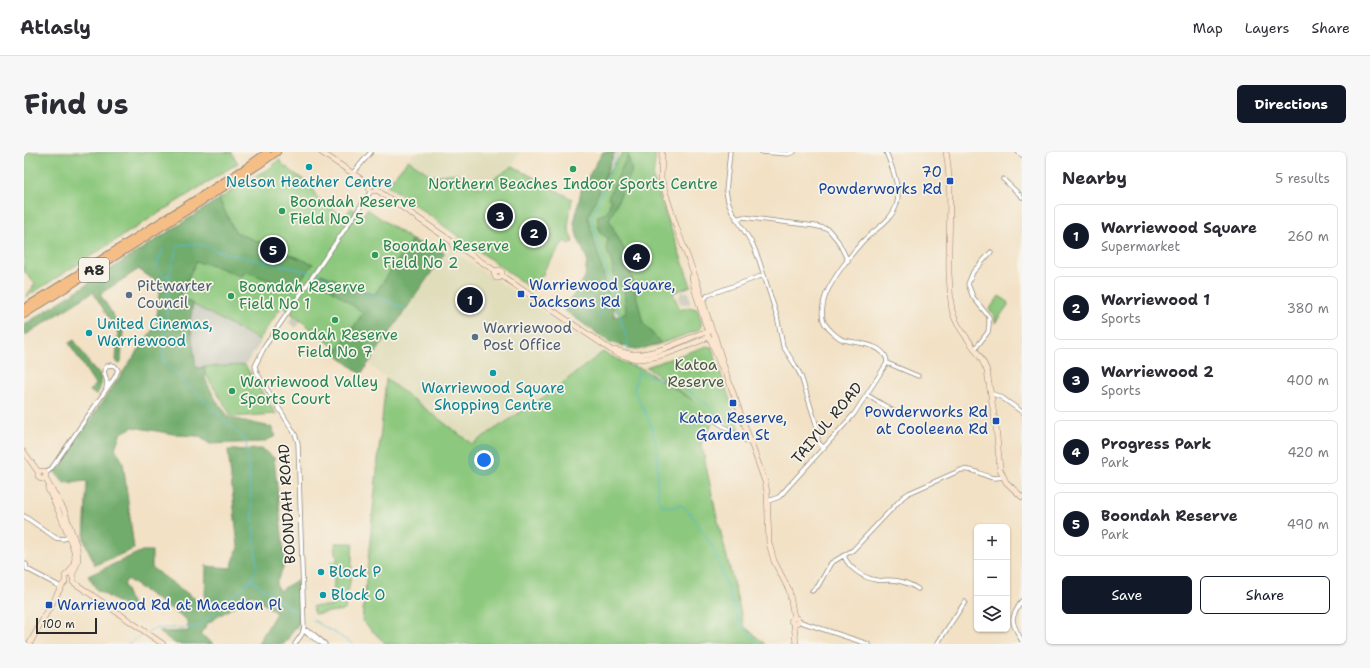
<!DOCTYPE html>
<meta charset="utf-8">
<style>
body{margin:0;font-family:"Shantell Sans",sans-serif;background:#f7f7f7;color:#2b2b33}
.controls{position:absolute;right:12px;bottom:12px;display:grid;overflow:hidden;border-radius:6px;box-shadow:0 1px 3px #0004}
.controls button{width:36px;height:36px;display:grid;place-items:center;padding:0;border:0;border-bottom:1px solid #e1e1e2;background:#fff;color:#2b2b33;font:20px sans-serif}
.scale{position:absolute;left:12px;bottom:10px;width:61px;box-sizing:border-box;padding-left:4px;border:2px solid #2b2b2b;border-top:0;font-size:11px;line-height:14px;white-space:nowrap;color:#2b2b2b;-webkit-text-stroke:3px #f7f3e8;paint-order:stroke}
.you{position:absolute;left:460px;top:308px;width:14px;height:14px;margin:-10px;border:3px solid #fff;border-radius:50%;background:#1a73e8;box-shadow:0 0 0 6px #1a73e833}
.badge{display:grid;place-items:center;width:26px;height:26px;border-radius:50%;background:#111827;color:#fff;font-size:13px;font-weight:700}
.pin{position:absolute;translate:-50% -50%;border:2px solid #fff;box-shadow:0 1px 4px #0006}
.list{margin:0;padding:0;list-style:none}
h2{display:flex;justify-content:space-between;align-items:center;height:52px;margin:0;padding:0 16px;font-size:17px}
h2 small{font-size:13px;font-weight:400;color:#7c7c81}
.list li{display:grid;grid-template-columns:26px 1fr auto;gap:12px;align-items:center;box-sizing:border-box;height:64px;margin:0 8px 8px;padding:0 8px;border:1px solid #e1e1e2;border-radius:6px}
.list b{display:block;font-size:15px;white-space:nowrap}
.list p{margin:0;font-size:13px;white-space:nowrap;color:#7c7c81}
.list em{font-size:13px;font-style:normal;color:#7c7c81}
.actions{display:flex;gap:8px;padding:12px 16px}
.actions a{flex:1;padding:9px 0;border:1px solid #111827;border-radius:6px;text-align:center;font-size:14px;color:#111827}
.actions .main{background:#111827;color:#fff}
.icon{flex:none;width:22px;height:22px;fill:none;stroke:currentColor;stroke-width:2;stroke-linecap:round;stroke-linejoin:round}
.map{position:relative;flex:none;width:998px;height:492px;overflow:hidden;border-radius:6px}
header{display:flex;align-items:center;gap:24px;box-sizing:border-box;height:56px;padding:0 20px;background:#fff;border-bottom:1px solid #e1e1e2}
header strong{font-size:19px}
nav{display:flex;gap:22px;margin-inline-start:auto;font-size:14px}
.intro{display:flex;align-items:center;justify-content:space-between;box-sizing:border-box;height:96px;padding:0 24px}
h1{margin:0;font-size:28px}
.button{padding:10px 18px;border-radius:6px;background:#111827;color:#fff;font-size:14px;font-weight:700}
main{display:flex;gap:24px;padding:0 24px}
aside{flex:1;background:#fff;border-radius:6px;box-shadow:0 1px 3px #0004}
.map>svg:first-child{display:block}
</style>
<header>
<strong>Atlasly</strong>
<nav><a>Map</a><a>Layers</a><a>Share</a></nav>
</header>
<div class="intro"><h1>Find us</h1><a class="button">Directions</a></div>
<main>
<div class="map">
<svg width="998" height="492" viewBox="0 0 998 492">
<rect width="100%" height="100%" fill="#f7f3e8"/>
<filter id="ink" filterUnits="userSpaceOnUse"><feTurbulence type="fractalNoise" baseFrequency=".025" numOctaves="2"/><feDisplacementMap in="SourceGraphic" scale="8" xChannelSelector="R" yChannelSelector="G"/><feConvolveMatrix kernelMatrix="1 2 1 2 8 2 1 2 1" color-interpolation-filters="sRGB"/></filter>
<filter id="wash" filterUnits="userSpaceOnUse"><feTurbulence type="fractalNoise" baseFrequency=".012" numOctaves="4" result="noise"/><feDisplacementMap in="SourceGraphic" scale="16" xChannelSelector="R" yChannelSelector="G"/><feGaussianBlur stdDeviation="0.9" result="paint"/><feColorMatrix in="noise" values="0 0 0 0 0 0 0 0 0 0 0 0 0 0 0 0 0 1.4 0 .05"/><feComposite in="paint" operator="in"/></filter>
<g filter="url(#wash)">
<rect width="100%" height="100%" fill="#f2e1c5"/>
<path fill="#e0ddbb" d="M390,0H496L489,14L456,37L433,21L408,24L384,8Z
M426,97L579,200L448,292L344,212Z"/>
<path fill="#c4c6b9" d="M657,140H665L666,152H657L655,149V143H656Z
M169,152L237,190L221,213L172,216L166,169Z
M270,163L277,168L272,176L265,170Z"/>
<path fill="#8cc87d" stroke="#5c7a54" d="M0,0H207L214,11L2,145L11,132L0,119Z
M599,0H632L629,26L667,134L649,141L656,158L664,155L673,157C676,165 681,173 673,179L632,193L609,192L599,167L586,152L562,63C571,39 584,20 599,0Z
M255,7L258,12L289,35L292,44L320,65L327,56L338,64L343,57L388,88L314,198L258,154L235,188L155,145L132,176L136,132L101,108L234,22C243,20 249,14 255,7Z
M384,8L408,24L433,21L455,36L489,14L548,47L544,75L549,90L544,92L540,89L519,120L520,121L509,138L363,33Z
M975,144L983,149L984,153L971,171V165L965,158Z
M683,194L688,196L717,280L693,264L677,290L692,361L720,474L741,492H362L338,469L362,227L448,292L521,244L579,200L605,213L619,217L668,248L622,215Z
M221,213L252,262L208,265L177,215Z
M311,391H329L327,424L321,458L290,462L289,454H308L310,429L307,410L313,409Z"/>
<path fill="#71ac6c" stroke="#4e6c4c" d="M579,0H591L564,66L591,165L602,161L600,138L591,125L586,105L582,98L584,86L576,81L573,64L583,61L587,48L584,46L604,3L608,19L585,68L602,101L619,171L637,191L614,198L585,190L540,158L561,125L563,107L553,84L550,71L558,35Z
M195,47L211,80L289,112L269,137L223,120L216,124L188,113L172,110L155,144L169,152L166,169L172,216L181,215V227L193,250L206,266L247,275L252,284L239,290L186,292L174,284L155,283L109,275L97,281L91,296L99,310L110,397L71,413L60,388L63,329L40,331L30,319L129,177L132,176L136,132L115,117L76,142L99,179L97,211L95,212L92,209L94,181L69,140L0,184V173Z
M388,88L421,101L337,222L311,202L339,161L293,127L297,122L350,143Z
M50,188L70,218L75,221C79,230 77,236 72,243L66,239L71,232L45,191Z
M238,297L250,306L261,411L252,432L255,439L273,428L275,471L260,492H234L252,461L228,443L184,471L176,482L190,492H152L135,480L165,479L162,467L103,427L100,433L108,453L105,457L73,438L64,424L118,399H128V416L174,449L181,447L182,414L207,416L214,395L204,298Z"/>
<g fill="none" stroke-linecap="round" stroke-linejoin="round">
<path stroke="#52bacf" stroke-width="1" d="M594,0L567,67L603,188L604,199
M139,97L132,115L140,124L145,123
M292,122L380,156
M574,165L588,143
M609,209L614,220L610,238C616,252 625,265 629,280C636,302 632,326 634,348L640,355H649L657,353L666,361L689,395L716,472L734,492
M614,220C625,225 636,227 647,230C663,235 679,250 692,260
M227,428L276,463
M289,468L329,492
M123,480L129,477L174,475L227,428L233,415L222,289L139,209L145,123L154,93L176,92L197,100L289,121
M104,492L120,481"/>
</g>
</g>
<g filter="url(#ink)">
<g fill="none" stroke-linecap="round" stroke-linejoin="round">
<g stroke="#8e8678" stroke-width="5">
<path id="street" d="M706,0L702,39L704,49L708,59L729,93L735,108L753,164L759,194L771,213L777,224L793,275L794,290L800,296
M738,0L764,2L770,0
M994,0L998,3
M329,21L347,0
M979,27L998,45
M712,67L719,65L791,74L804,77L814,89L824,109
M679,149L684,143L740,123
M951,197L964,180L965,173V165L949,145L944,132L949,120L967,100
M863,211L894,224
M966,241L977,245L998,260
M843,243L871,260
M693,270L727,292
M21,322L27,317L91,225L94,218L91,214L87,213L83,214L80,219L83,230L82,237
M744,349L755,345L830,262L863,211C863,192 833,191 819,188C813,185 805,178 801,172C796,165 799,149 802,142C809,126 827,102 839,89C851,77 869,68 873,51C877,37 867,12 862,0
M0,364L32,386L39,387L46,385
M820,404C825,416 839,426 852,428C856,429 860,428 864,428C875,428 885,431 894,437
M2,412L3,417L37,435
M788,439L794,434L807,411L829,398L879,345L885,341L937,318C951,316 956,323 969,326C972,326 975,326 979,325
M998,449C985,468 987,469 998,489
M774,469L844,492
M280,478L287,480L301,492
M280,479L285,483L299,492
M0,491L1,492
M271,492L278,482L280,475L274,291L271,282L233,221L231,214L241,194L347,39
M913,492L941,450"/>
</g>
<g stroke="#8e8678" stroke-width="6">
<path id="secondary" d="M297,0L346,33
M638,0L637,27L653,77L672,127L688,179L690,182L702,221L741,330L743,340L745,391L750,409L765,438L770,465
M922,0C929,40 924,82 925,122C926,134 926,146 928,158C933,180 956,197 963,219L972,275L976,317L982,330L998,345
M346,33L345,37L347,39H351L353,38
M346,33L348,31L353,34V38
M353,38L430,91
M430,91L429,94L431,98H434L437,96
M430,91L433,90L436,91L437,93V96
M437,96L471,119
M471,119L470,122L472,126H475L478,124
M471,119L476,118L478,120V124
M478,124L590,200C598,203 605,206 614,207C635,207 666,193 685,185
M668,125L671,139L684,180
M686,186L696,212L700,219
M591,198C597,199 603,202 609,202C633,203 657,189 678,181H684
M0,300L15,321
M14 323a4 4 0 1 1 8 0a4 4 0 1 1-8 0Z
M21,326L40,358L53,395L54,409L48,424L50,427L49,430
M24,337C32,353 39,368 45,385C48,392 51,399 51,406C50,414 46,420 41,424V430
M49,430L139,492
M770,465L767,469L770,472L772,492
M770,465L773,466L774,468L773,471L770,472
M6,491L37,435L41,430"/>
</g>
<g stroke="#8e8678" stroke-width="8">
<path id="highway" d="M0,156L221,16L243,0
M0,163L235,13L253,0"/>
</g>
<use href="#street" stroke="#fff" stroke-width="3.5"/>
<use href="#secondary" stroke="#fbe5cf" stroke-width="5"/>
<use href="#highway" stroke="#f6be87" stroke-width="6"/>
</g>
</g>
<g fill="#0f9aa8" stroke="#f7f3e8" stroke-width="1.5">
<circle cx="285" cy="15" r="4"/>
<circle cx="65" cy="181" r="4"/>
<circle cx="469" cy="221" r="4"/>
<circle cx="297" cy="420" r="4"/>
<circle cx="299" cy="443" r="4"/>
</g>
<g fill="#2e9e5b" stroke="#f7f3e8" stroke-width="1.5">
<circle cx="549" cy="17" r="4"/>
<circle cx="258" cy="59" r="4"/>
<circle cx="351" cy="103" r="4"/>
<circle cx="207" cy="144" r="4"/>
<circle cx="311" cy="168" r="4"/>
<circle cx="208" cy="239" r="4"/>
</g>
<g fill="#1a4fb4" stroke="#f7f3e8" stroke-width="1.5">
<rect x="922" y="25" width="8" height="8" rx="2"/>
<rect x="493" y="138" width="8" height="8" rx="2"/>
<rect x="705" y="247" width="8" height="8" rx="2"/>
<rect x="968" y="265" width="8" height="8" rx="2"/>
<rect x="21" y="449" width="8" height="8" rx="2"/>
</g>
<g fill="#5c6f8a" stroke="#f7f3e8" stroke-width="1.5">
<circle cx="105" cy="143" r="4"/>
<circle cx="451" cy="185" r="4"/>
</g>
<g text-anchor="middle" stroke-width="3.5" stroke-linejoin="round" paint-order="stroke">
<rect fill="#f7f3e8" stroke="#686764" stroke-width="1" x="55" y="106" width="30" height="24" rx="3"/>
<g font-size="14" font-weight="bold" fill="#2b2b2b">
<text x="70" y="123">A8</text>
</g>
<g font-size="15" fill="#164399" stroke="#f7f3e8" text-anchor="end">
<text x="918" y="25">70<tspan x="918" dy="17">Powderworks Rd</tspan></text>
<text x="505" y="138" text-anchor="start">Warriewood Square,<tspan x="505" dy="17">Jacksons Rd</tspan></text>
<text x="964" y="265">Powderworks Rd<tspan x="964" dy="17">at Cooleena Rd</tspan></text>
<text x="709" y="271" text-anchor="middle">Katoa Reserve,<tspan x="709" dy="17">Garden St</tspan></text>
<text x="33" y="458" text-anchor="start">Warriewood Rd at Macedon Pl</text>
</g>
<g font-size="15" fill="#0d838f" stroke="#f7f3e8" text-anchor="start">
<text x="285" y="35" text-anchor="middle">Nelson Heather Centre</text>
<text x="73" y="177">United Cinemas,<tspan x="73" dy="17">Warriewood</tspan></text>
<text x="469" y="241" text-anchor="middle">Warriewood Square<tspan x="469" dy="17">Shopping Centre</tspan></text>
<text x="305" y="425">Block P</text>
<text x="307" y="448">Block O</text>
</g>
<g font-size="15" fill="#27864d" stroke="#f7f3e8" text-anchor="start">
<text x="549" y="37" text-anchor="middle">Northern Beaches Indoor Sports Centre</text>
<text x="266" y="55">Boondah Reserve<tspan x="266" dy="17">Field No 5</tspan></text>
<text x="359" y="99">Boondah Reserve<tspan x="359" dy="17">Field No 2</tspan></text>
<text x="215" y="140">Boondah Reserve<tspan x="215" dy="17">Field No 1</tspan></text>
<text x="311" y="188" text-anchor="middle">Boondah Reserve<tspan x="311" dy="17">Field No 7</tspan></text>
<text x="216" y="235">Warriewood Valley<tspan x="216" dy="17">Sports Court</tspan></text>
</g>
<g font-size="15" fill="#4e5e75" stroke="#f7f3e8" text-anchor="start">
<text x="113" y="139">Pittwarter<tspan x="113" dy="17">Council</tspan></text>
<text x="459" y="181">Warriewood<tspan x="459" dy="17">Post Office</tspan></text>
</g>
<g font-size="15" fill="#485a44" stroke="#f7f3e8">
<text x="672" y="218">Katoa<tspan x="672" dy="17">Reserve</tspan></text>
</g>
<g font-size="15" fill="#2b2b2b" stroke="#f7f3e8">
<text transform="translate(803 271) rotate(-50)" y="5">TAIYUL ROAD</text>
<text transform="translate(263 352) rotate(-93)" y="5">BOONDAH ROAD</text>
</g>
</g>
</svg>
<div class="controls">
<button>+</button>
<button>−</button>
<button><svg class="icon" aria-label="layers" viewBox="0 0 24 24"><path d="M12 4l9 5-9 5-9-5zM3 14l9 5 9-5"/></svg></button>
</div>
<div class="scale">100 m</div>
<div class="you"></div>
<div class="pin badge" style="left:446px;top:148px">1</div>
<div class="pin badge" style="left:510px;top:81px">2</div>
<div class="pin badge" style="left:476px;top:64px">3</div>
<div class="pin badge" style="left:613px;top:105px">4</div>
<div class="pin badge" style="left:249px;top:98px">5</div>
</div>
<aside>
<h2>Nearby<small>5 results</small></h2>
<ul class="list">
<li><span class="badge">1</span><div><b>Warriewood Square</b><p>Supermarket</p></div><em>260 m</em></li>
<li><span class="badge">2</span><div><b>Warriewood 1</b><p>Sports</p></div><em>380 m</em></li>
<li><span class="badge">3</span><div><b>Warriewood 2</b><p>Sports</p></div><em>400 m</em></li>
<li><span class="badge">4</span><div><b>Progress Park</b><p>Park</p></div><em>420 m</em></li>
<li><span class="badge">5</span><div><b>Boondah Reserve</b><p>Park</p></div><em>490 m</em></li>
</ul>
<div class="actions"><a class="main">Save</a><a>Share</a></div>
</aside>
</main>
